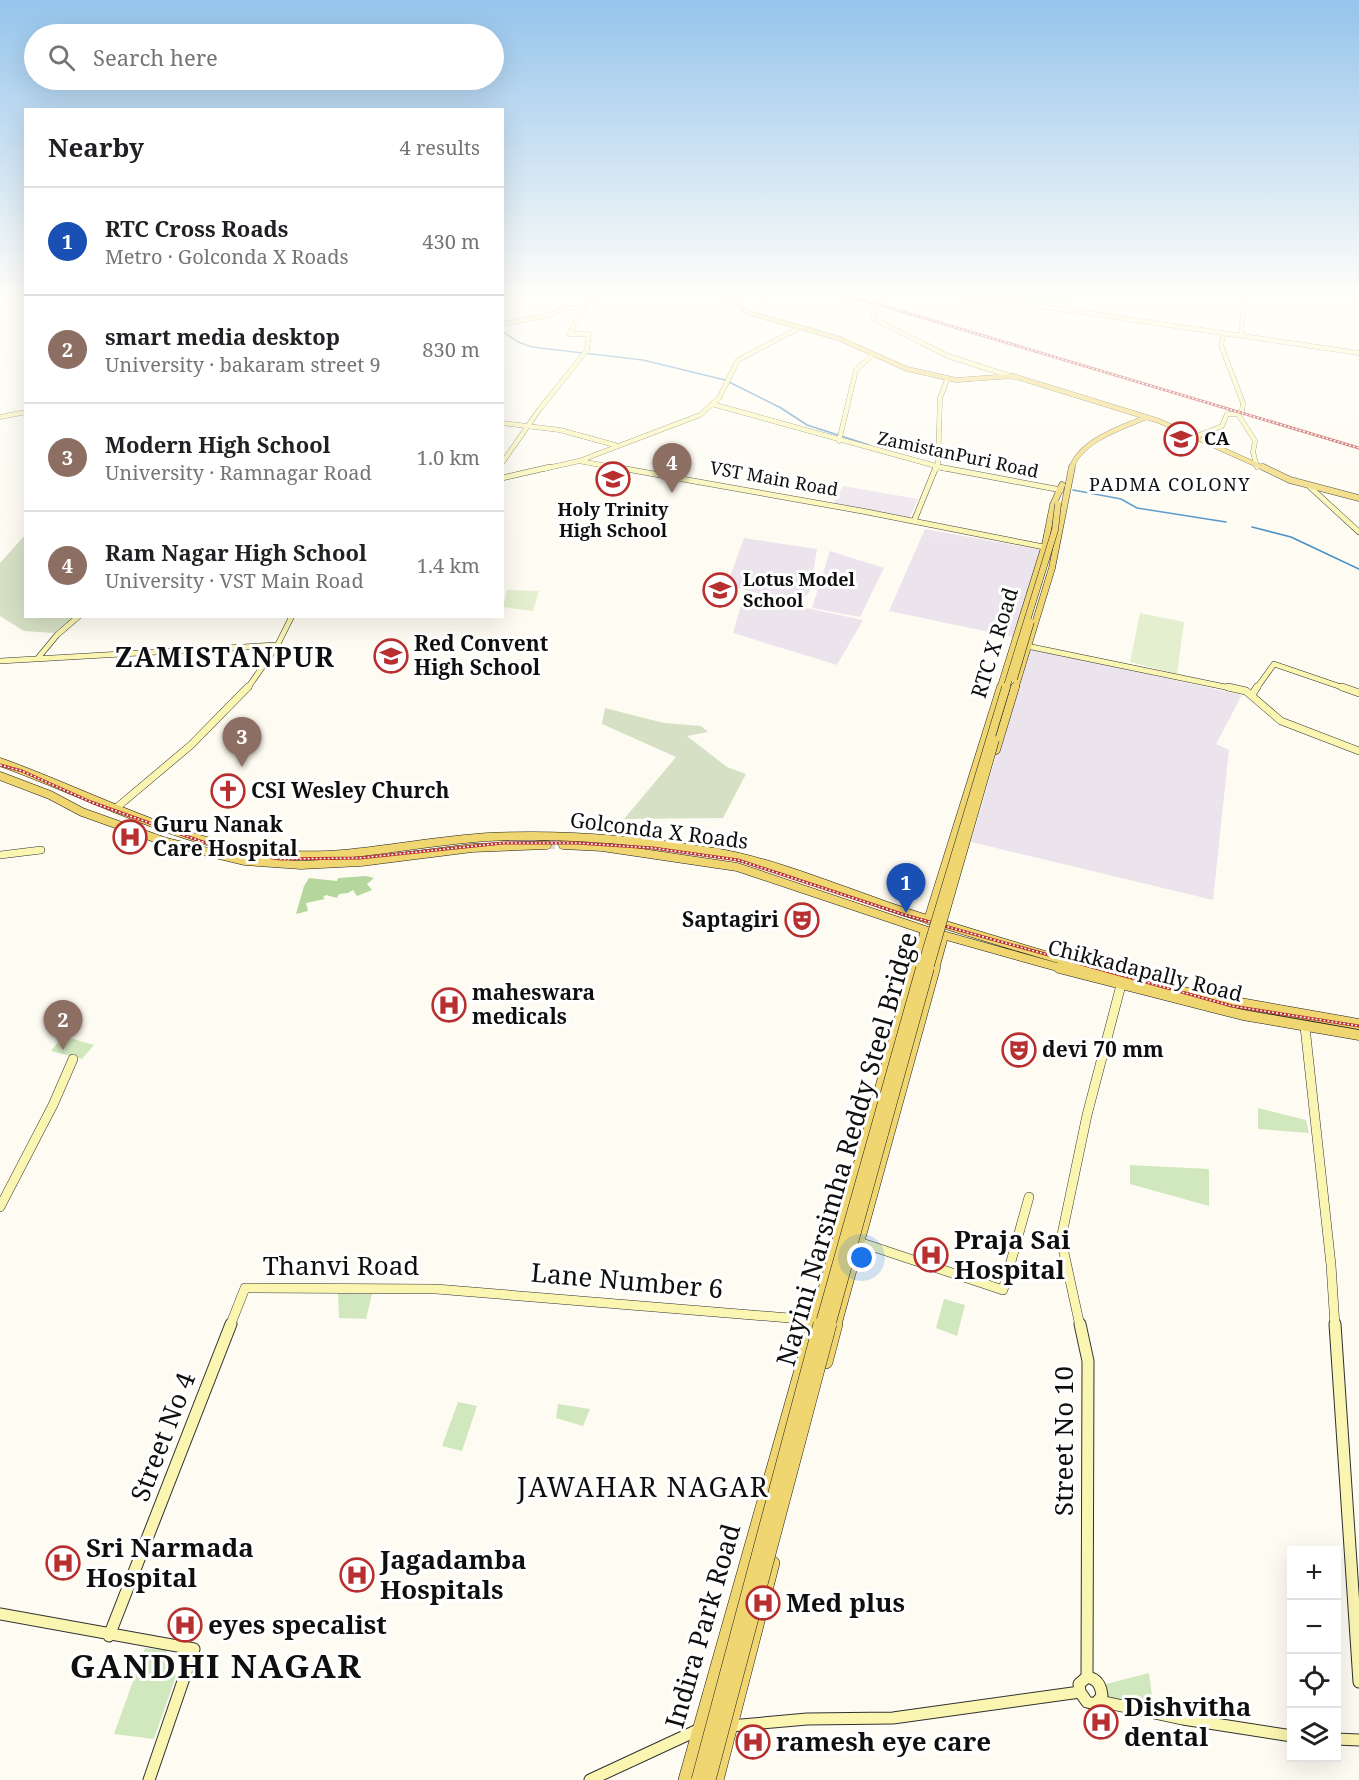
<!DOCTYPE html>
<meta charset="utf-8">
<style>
body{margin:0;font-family:"Noto Serif",serif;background:#f6f6f6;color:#202124}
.controls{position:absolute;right:18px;bottom:18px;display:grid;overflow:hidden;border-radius:0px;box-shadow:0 6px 24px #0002}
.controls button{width:54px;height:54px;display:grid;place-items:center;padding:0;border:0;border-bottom:2px solid #e0e0e0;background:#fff;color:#202124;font:30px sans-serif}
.you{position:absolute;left:862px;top:1258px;width:21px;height:21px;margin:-15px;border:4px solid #fff;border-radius:50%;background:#1a73e8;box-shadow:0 0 0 9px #1a73e833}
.badge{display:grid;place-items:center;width:39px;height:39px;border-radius:50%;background:#b82f30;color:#fff;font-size:20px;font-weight:700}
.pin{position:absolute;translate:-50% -50px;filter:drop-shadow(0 2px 3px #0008)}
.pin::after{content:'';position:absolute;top:32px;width:21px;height:18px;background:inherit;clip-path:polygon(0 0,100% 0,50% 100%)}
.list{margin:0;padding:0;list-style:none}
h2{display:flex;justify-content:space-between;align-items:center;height:78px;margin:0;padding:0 24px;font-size:26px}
h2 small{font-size:20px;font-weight:400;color:#757577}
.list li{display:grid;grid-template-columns:39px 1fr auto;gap:18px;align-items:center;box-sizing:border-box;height:108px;padding:0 24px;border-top:2px solid #e0e0e0}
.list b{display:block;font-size:22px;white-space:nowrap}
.list p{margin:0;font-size:20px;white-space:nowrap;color:#757577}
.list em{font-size:20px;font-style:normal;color:#757577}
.icon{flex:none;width:33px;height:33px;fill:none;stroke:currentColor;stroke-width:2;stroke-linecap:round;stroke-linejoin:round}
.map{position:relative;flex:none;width:1359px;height:1780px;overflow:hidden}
.search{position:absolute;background:#fff;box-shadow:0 6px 24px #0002;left:24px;top:24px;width:480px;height:66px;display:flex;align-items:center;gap:15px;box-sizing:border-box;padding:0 21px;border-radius:33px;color:#757577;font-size:22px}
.panel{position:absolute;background:#fff;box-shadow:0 6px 24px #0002;left:24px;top:108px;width:480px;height:510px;border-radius:0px}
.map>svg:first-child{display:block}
</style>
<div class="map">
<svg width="1359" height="1780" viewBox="0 0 1359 1780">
<rect width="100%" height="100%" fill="#fefcf2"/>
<path fill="#ece4ed" d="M843,486L918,499L909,519L832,505Z
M925,529L1042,550L1013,637L889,611Z
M744,538L817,549L810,591L799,604L727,585Z
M830,551L884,568L860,617L812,608Z
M744,595L863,620L837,665L733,633Z
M1027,648L1242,695L1216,744L1229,750L1213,900L971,842Z"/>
<path fill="#d1e7bd" d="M63,1036L94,1045L82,1059L51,1051Z
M1258,1108L1306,1120L1309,1133L1258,1129Z
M1130,1165L1209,1169V1206L1130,1184Z
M338,1293L372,1294L366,1319L339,1318Z
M944,1299L965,1305L957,1336L936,1328Z
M458,1402L477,1406L462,1451L442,1446Z
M558,1404L590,1409L583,1426L556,1418Z
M145,1648L166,1650L176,1676L154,1739L114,1734Z
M1149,1673L1153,1704L1106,1699V1684Z"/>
<path fill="#b5d79d" d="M366,876L374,878L367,884L372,890L357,896L353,890L348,893L339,894L337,898L326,895L323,897L325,899L306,903L308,911L296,914L304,886L309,878L337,881L338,878Z"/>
<path fill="#d6e0c4" d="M25,535L26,616L74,617L54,633L24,631L0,616V563Z
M605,708L664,723L701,726L708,732L687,736L727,767L746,774L723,818L624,819L676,757L602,724Z"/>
<path fill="#e3efce" d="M990,295H1066L1061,304Z
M507,590L539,591L533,611L503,607Z
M1140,613L1184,622L1177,674L1130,662Z"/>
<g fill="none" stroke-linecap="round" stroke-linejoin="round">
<path stroke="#458dc6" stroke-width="1.5" d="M502,331L518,342L532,347L643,360L725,380
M729,382L781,408L807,425L869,445
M1073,490L1121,499L1137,508L1226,522
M1252,527L1291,537L1359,569"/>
<path stroke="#dad8d0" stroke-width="8" stroke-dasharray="8 4" stroke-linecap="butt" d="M547,845H563"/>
<g stroke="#313131" stroke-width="5">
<path id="secondary-far4" d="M884,295V301
M963,295L1359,353
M874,319L948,356L1013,377
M502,324L554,314L564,307L584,309
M1224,333L1221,345L1243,403L1242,411L1238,414
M1241,335L1245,295
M712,404L947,469
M1238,414L1255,441L1253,452L1257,467
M0,417L26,412
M502,423L560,430L615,445
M1197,436L1222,426L1227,414H1238
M839,441L856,370L871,356
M579,461L624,469
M502,463L539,410L587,350L589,334H569L592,295
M543,469L579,461L700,415L719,398L738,360L799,328
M936,469L938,463L940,398L947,380"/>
</g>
<g stroke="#313131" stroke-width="6">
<path id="secondary-far3" d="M615,467L862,511L1049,548
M939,467L1061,490
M502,478L550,467
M1310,487L1359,532
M914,521L936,467
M1022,645L1235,689
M38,658L57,635L79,616
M0,661L277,645
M247,689L277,646L292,616
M1256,689L1274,664L1347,689"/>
</g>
<g stroke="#313131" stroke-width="8">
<path id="secondary-far2" d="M1228,687L1246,691L1281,721L1359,751
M1342,687L1359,693
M1252,695L1257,687
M115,809L191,745L248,687
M0,855L41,850"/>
</g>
<g stroke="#313131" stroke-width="10">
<path id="secondary-far1" d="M1305,1027L1331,1265L1335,1326
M0,1207L53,1105L73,1059
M859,1242L1003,1290L1029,1197
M230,1326L245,1288L436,1289L814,1320
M1080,1326L1061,1239L1087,1115L1121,985"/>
</g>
<g stroke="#313131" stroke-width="13">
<path id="secondary" d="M1080,1324L1088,1361L1087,1677
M1335,1324L1359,1682
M0,1614L194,1649L149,1780
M109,1636L231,1324
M1087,1677C1098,1679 1101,1686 1102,1696L1095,1704L1087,1702L1080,1692L1079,1684Z
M1099,1701L1183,1719L1292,1736
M730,1726L807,1719L893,1718L1080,1692
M1336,1739L1359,1740
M590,1780L700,1729"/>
</g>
<g stroke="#202020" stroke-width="5">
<path id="primary-far4" d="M723,295L749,313L838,338L907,369L956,380L1013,376L1159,421L1266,469
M1071,469C1080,440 1123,427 1147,417"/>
</g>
<g stroke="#202020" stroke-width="7">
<path id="primary-far3" d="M1263,467L1290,480L1359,498
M1000,689L1045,545L1053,505L1062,485
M1015,689L1052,568L1072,467"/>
</g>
<g stroke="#202020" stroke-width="9">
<path id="primary-far2" d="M996,750L1015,687
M0,762C93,795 190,851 290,855C359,858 421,841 488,837C563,833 640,840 714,852C773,862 830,886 887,906C955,929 1024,949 1093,969
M0,776L50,795L82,812L166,842L245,861L301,865L361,862L472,848L547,845
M563,845L602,847L737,867L925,930L1064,969
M928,920L1001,687
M914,969L925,930
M935,969L944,936"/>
</g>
<g stroke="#202020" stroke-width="11">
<path id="primary-far1" d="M1059,968L1243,1015L1359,1035
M1088,968L1200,996L1359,1024
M813,1326L914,968
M836,1326L935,968"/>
</g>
<g stroke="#202020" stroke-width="14">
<path id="primary" d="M826,1362L836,1324
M685,1780L814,1324
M717,1780L773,1563"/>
</g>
<use href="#secondary-far4" stroke="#faf5b1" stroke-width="4.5"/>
<use href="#secondary-far3" stroke="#faf5b1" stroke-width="5"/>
<use href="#secondary-far2" stroke="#faf5b1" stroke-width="7"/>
<use href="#secondary-far1" stroke="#faf5b1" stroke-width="9"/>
<use href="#secondary" stroke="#faf5b1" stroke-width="11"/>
<use href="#primary-far4" stroke="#f0d670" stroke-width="4.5"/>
<use href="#primary-far3" stroke="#f0d670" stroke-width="6"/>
<use href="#primary-far2" stroke="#f0d670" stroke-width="8"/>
<use href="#primary-far1" stroke="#f0d670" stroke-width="10"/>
<use href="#primary" stroke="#f0d670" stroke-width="13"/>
<g stroke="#b82f30" stroke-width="3">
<path id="rail" d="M847,295L1359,448
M0,765L22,771L91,802L200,841L250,855L281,859L360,858L503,843H577L653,848L738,860L905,915L1232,1006L1359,1026"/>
</g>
<use href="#rail" stroke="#fff" stroke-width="1.5" stroke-dasharray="2" stroke-linecap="butt"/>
<g stroke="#313131" stroke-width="5" stroke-linecap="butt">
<path id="secondary-bridge" d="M874,319L872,316L881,301"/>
</g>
<g stroke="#202020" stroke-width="7" stroke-linecap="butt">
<path id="primary-bridge-far3" d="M1014,679L1031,622
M1006,689L1055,530L1058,504"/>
</g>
<g stroke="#202020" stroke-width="9" stroke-linecap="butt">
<path id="primary-bridge-far2" d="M921,969L1006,687
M929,969L995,740"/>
</g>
<g stroke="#202020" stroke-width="11" stroke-linecap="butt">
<path id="primary-bridge-far1" d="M820,1326L921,968
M830,1326L929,968"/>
</g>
<g stroke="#202020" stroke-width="14" stroke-linecap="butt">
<path id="primary-bridge" d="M698,1780L820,1324
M709,1780L830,1324"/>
</g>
<use href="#secondary-bridge" stroke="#faf5b1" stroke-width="4.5"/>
<use href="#primary-bridge-far3" stroke="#f0d670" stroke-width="6"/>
<use href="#primary-bridge-far2" stroke="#f0d670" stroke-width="8"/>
<use href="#primary-bridge-far1" stroke="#f0d670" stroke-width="10"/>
<use href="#primary-bridge" stroke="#f0d670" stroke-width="13"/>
</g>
<linearGradient id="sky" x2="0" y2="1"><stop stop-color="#95c4ec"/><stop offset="0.54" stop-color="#fffef9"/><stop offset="1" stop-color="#fffef9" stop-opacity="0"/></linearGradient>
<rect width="1359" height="545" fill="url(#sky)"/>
<defs>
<g id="university-ring" transform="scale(1.725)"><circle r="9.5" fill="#fff" stroke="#b82f30" stroke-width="1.5"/><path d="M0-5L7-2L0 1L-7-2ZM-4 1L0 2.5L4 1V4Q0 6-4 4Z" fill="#b82f30"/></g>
<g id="church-ring" transform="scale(1.725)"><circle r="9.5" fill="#fff" stroke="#b82f30" stroke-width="1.5"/><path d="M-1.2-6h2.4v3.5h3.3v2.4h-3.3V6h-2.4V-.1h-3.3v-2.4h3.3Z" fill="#b82f30"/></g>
<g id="hospital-ring" transform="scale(1.725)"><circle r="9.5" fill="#fff" stroke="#b82f30" stroke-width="1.5"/><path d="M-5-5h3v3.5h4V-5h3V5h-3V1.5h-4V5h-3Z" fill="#b82f30"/></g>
<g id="theatre-ring" transform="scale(1.725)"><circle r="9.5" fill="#fff" stroke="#b82f30" stroke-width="1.5"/><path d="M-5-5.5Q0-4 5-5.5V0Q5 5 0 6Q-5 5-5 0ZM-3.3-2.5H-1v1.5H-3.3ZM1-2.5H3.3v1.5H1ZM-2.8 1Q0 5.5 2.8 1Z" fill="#b82f30"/></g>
</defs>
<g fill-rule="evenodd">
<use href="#university-ring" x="1181" y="439"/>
<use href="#university-ring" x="613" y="479"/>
<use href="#university-ring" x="720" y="590"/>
<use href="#university-ring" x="391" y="656"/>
<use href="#church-ring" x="228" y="791"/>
<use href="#hospital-ring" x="130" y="837"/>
<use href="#theatre-ring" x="802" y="920"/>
<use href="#hospital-ring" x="449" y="1005"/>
<use href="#theatre-ring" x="1019" y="1050"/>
<use href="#hospital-ring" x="931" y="1255"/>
<use href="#hospital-ring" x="63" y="1563"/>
<use href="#hospital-ring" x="357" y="1575"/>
<use href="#hospital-ring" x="763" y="1603"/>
<use href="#hospital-ring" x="185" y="1625"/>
<use href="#hospital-ring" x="1101" y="1722"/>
<use href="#hospital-ring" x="753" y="1742"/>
</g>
<g text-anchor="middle" stroke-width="6" stroke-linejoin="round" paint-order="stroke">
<g font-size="18" font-weight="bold" fill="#0f0f0f" stroke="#fff" text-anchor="start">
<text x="1204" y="445">CA</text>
<text x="613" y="516" text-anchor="middle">Holy Trinity<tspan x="613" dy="21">High School</tspan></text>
<text x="743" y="586">Lotus Model<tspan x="743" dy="21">School</tspan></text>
</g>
<g font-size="18" fill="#0f0f0f" stroke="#fff">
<text transform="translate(958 455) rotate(12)" y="6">ZamistanPuri Road</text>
<text transform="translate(774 479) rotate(10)" y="6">VST Main Road</text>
</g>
<g font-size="18" letter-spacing="1.5" fill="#0f0f0f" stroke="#fff">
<text x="1170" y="491">PADMA COLONY</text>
</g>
<g font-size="21" fill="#0f0f0f" stroke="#fff">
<text transform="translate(995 643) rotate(-73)" y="7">RTC X Road</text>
<text transform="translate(659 831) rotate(7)" y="7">Golconda X Roads</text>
<text transform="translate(1145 971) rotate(14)" y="7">Chikkadapally Road</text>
</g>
<g font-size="21" font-weight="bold" fill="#0f0f0f" stroke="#fff" text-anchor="start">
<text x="414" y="651">Red Convent<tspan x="414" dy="24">High School</tspan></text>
<text x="251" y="798">CSI Wesley Church</text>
<text x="153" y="832">Guru Nanak<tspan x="153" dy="24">Care Hospital</tspan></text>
<text x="779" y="927" text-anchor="end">Saptagiri</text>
<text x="472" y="1000">maheswara<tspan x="472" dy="24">medicals</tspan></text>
<text x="1042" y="1057">devi 70 mm</text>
</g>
<g font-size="26" fill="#0f0f0f" stroke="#fff">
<text transform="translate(847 1149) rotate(-74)" y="9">Nayini Narsimha Reddy Steel Bridge</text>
<text x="341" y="1275">Thanvi Road</text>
<text transform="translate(627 1281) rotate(5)" y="9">Lane Number 6</text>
<text transform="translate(163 1437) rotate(-69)" y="9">Street No 4</text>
<text transform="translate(1064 1441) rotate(-90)" y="9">Street No 10</text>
<text transform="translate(703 1626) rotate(-74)" y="9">Indira Park Road</text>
</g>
<g font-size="26" font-weight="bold" fill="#0f0f0f" stroke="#fff" text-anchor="start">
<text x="954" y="1249">Praja Sai<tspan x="954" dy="30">Hospital</tspan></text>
<text x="86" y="1557">Sri Narmada<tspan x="86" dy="30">Hospital</tspan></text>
<text x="380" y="1569">Jagadamba<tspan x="380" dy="30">Hospitals</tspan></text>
<text x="786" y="1612">Med plus</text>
<text x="208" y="1634">eyes specalist</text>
<text x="1124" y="1716">Dishvitha<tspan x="1124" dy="30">dental</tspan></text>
<text x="776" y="1751">ramesh eye care</text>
</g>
<g font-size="27" font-weight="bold" letter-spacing="1.5" fill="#0f0f0f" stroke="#fff">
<text x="225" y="667">ZAMISTANPUR</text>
</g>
<g font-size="27" letter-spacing="1.5" fill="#0f0f0f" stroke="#fff">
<text x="643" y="1497">JAWAHAR NAGAR</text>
</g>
<g font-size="33" font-weight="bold" letter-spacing="1.5" fill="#0f0f0f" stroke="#fff">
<text x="216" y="1678">GANDHI NAGAR</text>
</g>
</g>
</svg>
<div class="controls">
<button>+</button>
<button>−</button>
<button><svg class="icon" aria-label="locate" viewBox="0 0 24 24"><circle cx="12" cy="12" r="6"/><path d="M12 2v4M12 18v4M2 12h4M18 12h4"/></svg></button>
<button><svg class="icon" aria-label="layers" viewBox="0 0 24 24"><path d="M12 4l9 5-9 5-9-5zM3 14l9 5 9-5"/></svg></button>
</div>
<div class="you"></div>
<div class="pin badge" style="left:906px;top:913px;background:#1a4fb4">1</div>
<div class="pin badge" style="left:63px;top:1050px;background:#8d6e63">2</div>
<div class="pin badge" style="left:242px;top:767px;background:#8d6e63">3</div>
<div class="pin badge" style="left:672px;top:493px;background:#8d6e63">4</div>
<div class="search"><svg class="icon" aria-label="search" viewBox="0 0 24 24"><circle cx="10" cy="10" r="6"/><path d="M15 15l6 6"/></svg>Search here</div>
<section class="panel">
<h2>Nearby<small>4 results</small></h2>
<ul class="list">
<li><span class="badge" style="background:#1a4fb4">1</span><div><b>RTC Cross Roads</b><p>Metro · Golconda X Roads</p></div><em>430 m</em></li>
<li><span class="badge" style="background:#8d6e63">2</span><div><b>smart media desktop</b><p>University · bakaram street 9</p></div><em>830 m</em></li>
<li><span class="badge" style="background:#8d6e63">3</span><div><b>Modern High School</b><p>University · Ramnagar Road</p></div><em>1.0 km</em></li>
<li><span class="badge" style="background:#8d6e63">4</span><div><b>Ram Nagar High School</b><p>University · VST Main Road</p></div><em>1.4 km</em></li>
</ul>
</section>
</div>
